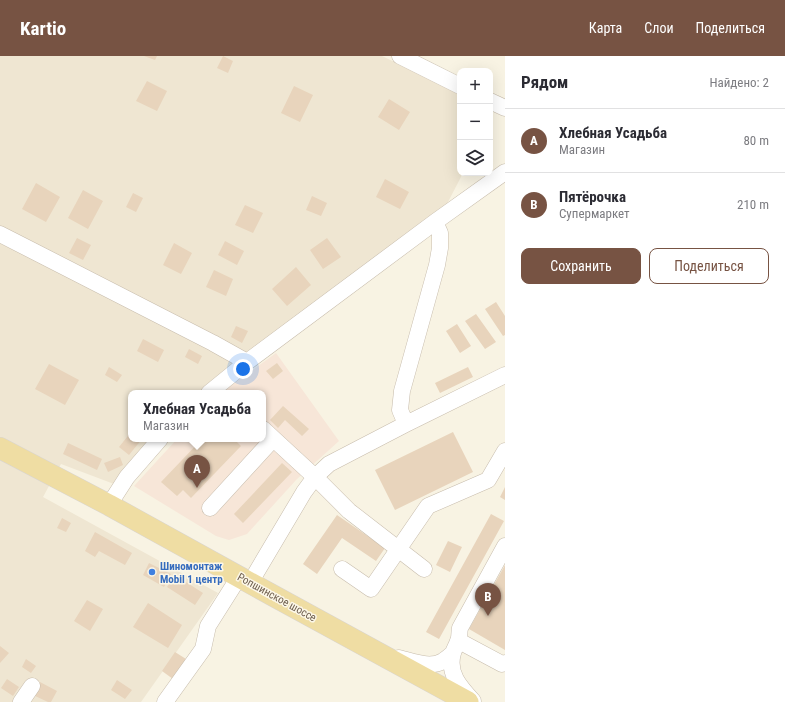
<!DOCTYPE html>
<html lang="ru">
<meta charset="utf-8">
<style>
body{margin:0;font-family:"Roboto Condensed",sans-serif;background:#f7f7f7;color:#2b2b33}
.controls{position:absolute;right:12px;top:12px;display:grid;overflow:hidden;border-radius:8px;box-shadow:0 4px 16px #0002}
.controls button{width:36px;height:36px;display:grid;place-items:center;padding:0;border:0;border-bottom:1px solid #e1e1e2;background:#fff;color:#2b2b33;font:20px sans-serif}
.you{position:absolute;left:243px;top:313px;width:14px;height:14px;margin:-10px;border:3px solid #fff;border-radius:50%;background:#1a73e8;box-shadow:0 0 0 6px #1a73e833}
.badge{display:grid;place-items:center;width:26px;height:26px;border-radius:50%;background:#775343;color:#fff;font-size:13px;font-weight:700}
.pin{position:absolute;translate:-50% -33px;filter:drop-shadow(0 1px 2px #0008)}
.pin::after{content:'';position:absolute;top:21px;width:14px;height:12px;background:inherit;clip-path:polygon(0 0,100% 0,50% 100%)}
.popup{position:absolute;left:128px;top:334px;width:138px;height:52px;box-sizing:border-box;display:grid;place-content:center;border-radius:8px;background:#fff;filter:drop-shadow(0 1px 3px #0005);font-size:13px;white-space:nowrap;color:#7c7c81}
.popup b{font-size:15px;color:#2b2b33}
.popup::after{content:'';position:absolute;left:50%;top:100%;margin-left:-8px;border:8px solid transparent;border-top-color:#fff}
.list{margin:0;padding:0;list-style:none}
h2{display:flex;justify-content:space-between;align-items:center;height:52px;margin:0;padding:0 16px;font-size:17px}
h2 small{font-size:13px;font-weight:400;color:#7c7c81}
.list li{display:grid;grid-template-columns:26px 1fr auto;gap:12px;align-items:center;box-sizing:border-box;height:64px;padding:0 16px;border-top:1px solid #e1e1e2}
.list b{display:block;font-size:15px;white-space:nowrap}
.list p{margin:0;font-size:13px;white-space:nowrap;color:#7c7c81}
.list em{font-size:13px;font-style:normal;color:#7c7c81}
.actions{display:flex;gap:8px;padding:12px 16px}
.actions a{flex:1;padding:9px 0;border:1px solid #775343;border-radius:8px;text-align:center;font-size:14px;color:#775343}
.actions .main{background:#775343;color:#fff}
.icon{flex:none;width:22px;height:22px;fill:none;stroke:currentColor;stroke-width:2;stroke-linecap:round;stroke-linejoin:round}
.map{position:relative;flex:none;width:505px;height:646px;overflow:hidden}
header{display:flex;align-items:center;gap:24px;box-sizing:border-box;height:56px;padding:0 20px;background:#775343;color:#fff}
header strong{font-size:19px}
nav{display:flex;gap:22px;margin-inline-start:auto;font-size:14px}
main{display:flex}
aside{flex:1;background:#fff}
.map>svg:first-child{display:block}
</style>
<header>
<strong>Kartio</strong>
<nav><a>Карта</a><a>Слои</a><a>Поделиться</a></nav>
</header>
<main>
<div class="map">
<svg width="505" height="646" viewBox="0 0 505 646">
<rect width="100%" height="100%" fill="#f8f3e3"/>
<path fill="#efe6d2" d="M0,0H382L460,38V117H463L447,148L251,297L200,337H131V383H152L114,428L61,408L43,441L218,537L141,646H0Z"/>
<path fill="#f7e6d8" d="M276,297L339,385L297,423L247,478L229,484L216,480L134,430L177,383H263V337H221Z"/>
<path fill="#e8d4bc" d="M144,0H157L155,4Z
M223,0L233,5L228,17L217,12Z
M147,25L167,35L157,55L136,45Z
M294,30L313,39L300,66L281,57Z
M389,43L410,56L399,74L378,61Z
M385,123L409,136L400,153L376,141Z
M36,127L60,141L46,166L22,153Z
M83,134L103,145L88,173L68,162Z
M133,137L143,142L136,156L126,151Z
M312,140L327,147L321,160L306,154Z
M245,149L263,157L253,177L235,169Z
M77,182L91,189L83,204L69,197Z
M327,182L341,201L323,213L310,194Z
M225,185L244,195L237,209L218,199Z
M174,187L192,197L181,218L163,209Z
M296,211L311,229L287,250L272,233Z
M214,214L233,223L226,240L206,231Z
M496,246L505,260V279L503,280L485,253Z
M476,258L496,286L485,293L465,265Z
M457,268L471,290L460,297L446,275Z
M236,270L248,275L242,287L231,281Z
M143,283L164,294L158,306L137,295Z
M189,293L202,300L198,308L185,301Z
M277,307L283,315L273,323L266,315Z
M49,308L79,324L65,349L35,333Z
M109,311L122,319L117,326L105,319Z
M468,311L473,321L440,337L435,327Z
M283,350L309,373L302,380L285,364L278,372L270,364Z
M131,376V383H142L129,399L119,391Z
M453,376L473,416L395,454L375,414Z
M202,383H234L241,390L191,442L183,434L177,440L161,426Z
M68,387L102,403L97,414L63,398Z
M120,401L123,409L108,416L104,407Z
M282,407L292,416L243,467L234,458Z
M505,431V444L500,441Z
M491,458L504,465L439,583L426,576Z
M337,459L385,492L376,505L342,482L317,518L303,508Z
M62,462L71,467L66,476L57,472Z
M95,476L132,497L125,509L99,495L95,501L85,495Z
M448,485L462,491L450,516L436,509Z
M149,507L171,518L164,531L143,519Z
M505,509V594L469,573Z
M175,519L203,537L195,549L167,531Z
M87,544L103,553L90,575L74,565Z
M148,547L182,569L168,592L133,571Z
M0,590L9,597L0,607Z
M175,596L186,603L173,623L162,615Z
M26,603L36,610L31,617L22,611Z
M7,623L19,631L13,640L1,632Z
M117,624L132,634L125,643L111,634Z
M40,626L57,635L51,646H48L33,639Z"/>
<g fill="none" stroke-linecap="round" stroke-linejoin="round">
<g stroke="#c7bcac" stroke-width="17">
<path id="minor" d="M400,0L460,30
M490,45L505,52
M0,178L213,287L247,306
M209,337L247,306L435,166L505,116
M406,368L400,354L402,335L437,209L440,192V177L435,166
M263,373L315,421L349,455L424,513
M109,449L127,421L160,383
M210,452L273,383
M342,513L371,533L428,450L488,424L505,395
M250,527L304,436L315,421L329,408L406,368L505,319
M459,585L502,608L505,607
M399,602C412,605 430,613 443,605C446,603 450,600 453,597
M473,645C460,631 447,617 453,597C454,593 457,589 458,585C460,581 459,576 460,572L505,490
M21,646L32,630
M165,646L203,593L208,570L239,521"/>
</g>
<g stroke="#d9d5d1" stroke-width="22">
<path id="major" d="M0,392L109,449L272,539L468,646"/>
</g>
<use href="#minor" stroke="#fff" stroke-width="16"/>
<use href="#major" stroke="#efdda3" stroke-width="21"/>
</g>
<circle fill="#3f7fe0" stroke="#fcf7e8" stroke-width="1.5" cx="152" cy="516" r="4"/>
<g text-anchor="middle" stroke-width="3" stroke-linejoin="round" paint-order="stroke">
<g font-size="11" font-weight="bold" fill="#366cbe" stroke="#fcf7e8" text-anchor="start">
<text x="160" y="514">Шиномонтаж<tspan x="160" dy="13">Mobil 1 центр</tspan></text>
</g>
<g font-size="11" fill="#6d5d4d" stroke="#fcf7e8">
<text transform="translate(277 541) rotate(29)" y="4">Ропшинское шоссе</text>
</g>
</g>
</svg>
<div class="controls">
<button>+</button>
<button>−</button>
<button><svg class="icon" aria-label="layers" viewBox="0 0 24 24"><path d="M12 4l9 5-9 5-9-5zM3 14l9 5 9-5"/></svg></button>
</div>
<div class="you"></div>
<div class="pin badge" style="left:197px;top:432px">A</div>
<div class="popup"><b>Хлебная Усадьба</b>Магазин</div>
<div class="pin badge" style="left:488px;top:560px">B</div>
</div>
<aside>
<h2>Рядом<small>Найдено: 2</small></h2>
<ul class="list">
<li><span class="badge">A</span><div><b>Хлебная Усадьба</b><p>Магазин</p></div><em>80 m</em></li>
<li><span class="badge">B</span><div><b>Пятёрочка</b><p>Супермаркет</p></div><em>210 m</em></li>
</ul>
<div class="actions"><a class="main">Сохранить</a><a>Поделиться</a></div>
</aside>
</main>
